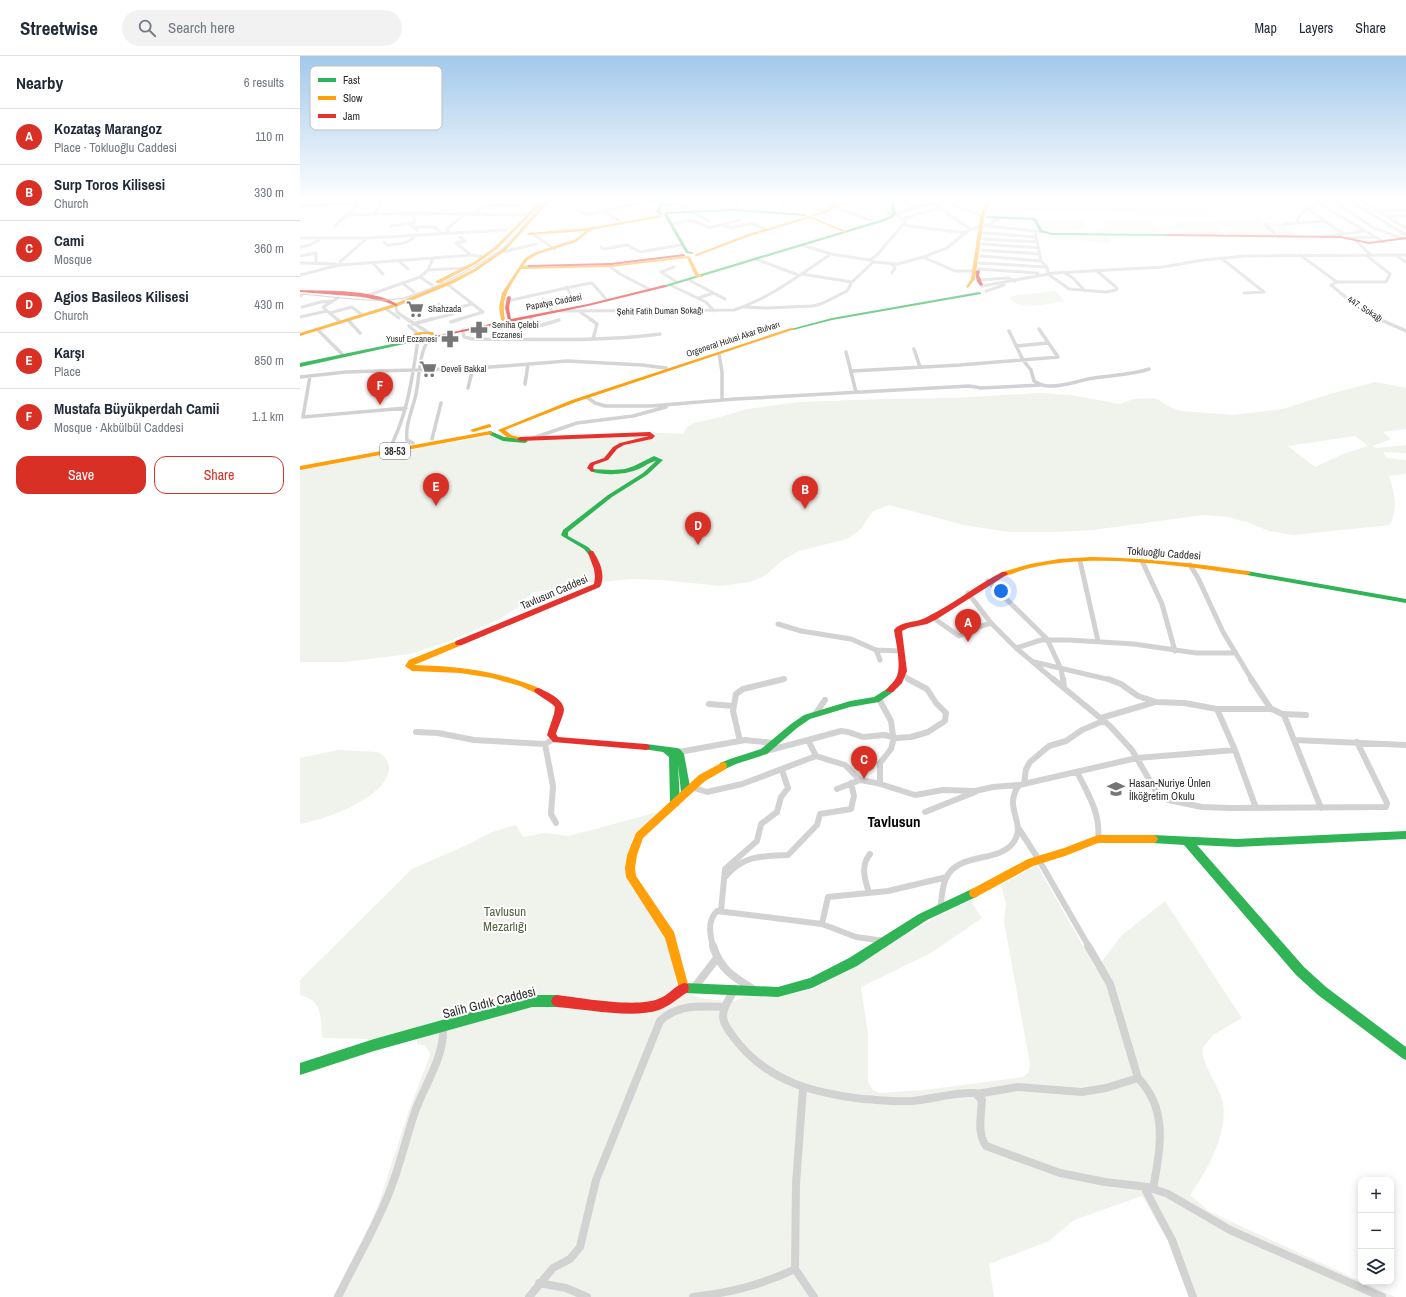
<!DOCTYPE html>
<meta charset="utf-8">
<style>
body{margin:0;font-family:"Archivo Narrow",sans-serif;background:#f2f2f3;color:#1f2937}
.controls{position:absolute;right:12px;bottom:12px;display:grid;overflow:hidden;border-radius:8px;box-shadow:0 2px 10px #0003}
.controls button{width:36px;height:36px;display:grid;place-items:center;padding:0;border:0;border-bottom:1px solid #e0e1e3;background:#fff;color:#1f2937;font:20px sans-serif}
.you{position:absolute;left:701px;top:535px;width:14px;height:14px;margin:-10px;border:3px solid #fff;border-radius:50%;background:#1a73e8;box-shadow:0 0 0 6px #1a73e833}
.badge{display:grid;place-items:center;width:26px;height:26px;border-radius:50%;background:#d93025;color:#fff;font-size:13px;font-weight:700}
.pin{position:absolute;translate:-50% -33px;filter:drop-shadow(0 1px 2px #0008)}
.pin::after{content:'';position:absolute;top:21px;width:14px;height:12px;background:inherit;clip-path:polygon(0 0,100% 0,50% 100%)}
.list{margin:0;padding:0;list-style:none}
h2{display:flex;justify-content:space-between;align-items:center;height:52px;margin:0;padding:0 16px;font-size:17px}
h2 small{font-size:13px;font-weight:400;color:#747a83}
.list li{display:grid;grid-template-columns:26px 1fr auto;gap:12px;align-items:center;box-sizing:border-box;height:56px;padding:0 16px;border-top:1px solid #e0e1e3}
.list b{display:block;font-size:15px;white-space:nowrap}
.list p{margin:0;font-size:13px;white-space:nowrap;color:#747a83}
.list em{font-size:13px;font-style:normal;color:#747a83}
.actions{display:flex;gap:8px;padding:12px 16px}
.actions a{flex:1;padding:9px 0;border:1px solid #d93025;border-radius:12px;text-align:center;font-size:14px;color:#d93025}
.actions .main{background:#d93025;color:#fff}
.icon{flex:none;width:22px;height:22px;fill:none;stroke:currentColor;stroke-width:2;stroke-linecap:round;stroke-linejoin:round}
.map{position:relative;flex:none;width:1106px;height:1241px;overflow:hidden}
header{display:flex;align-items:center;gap:24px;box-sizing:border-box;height:56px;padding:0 20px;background:#fff;border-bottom:1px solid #e0e1e3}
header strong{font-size:19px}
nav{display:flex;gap:22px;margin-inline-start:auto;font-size:14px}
.search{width:280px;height:36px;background:#f2f2f3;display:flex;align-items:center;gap:10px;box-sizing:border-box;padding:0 14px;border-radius:22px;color:#747a83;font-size:15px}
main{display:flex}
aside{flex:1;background:#fff}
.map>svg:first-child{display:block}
</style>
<header>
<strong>Streetwise</strong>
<div class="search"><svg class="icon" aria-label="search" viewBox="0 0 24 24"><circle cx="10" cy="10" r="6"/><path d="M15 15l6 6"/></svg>Search here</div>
<nav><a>Map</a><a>Layers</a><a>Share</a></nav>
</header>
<main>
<aside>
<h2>Nearby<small>6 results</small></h2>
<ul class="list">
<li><span class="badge">A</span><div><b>Kozataş Marangoz</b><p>Place · Tokluoğlu Caddesi</p></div><em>110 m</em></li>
<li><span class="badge">B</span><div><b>Surp Toros Kilisesi</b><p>Church</p></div><em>330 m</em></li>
<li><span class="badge">C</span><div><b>Cami</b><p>Mosque</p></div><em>360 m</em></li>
<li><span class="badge">D</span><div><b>Agios Basileos Kilisesi</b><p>Church</p></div><em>430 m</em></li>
<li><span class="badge">E</span><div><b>Karşı</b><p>Place</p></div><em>850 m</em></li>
<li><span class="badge">F</span><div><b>Mustafa Büyükperdah Camii</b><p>Mosque · Akbülbül Caddesi</p></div><em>1.1 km</em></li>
</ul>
<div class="actions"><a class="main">Save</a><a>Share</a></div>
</aside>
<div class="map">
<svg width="1106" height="1241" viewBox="0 0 1106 1241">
<rect width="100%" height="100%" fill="#fff"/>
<path fill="#f0f3ec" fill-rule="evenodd" d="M698,145H1010L970,148L904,149L913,161H877L792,155L697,156Z
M957,162L962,167H982L996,180H930L915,163Z
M738,164H783L787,174L742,173L737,165Z
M805,165H856L852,167L858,177L802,176L800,171L807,170Z
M874,165H914L926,180L884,179Z
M743,179L808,181L810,187L743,181Z
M209,182H216C184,213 143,229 103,246L97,244C133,230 183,212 209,182Z
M756,235L764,245C752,247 719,256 710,242L712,240Z
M1076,326L1106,332V373L1083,376L1091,383L1073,390L1076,392L1106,389V397L1083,396L1087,402L1106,404V418L1089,420C1095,438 1098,452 1090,469L993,479L969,475L947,466L929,461L903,459L793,474L753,476H708L664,469L589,449L573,455L560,474L547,483L499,495L483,504L466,519L450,526L420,530L363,524L332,523L284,528L231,537L220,550L198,564L150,585L110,598L44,606H0V414L214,375L215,378L248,381L343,376L383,378L387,371L394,367L420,361L447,353L500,346L581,343L654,342L740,337L771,339L820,348L833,343L853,342L857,343L870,351L881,355L933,359L983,353L1033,337ZM1055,380L1068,390L1043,398L1015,411L988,390Z
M38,694L77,696C84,699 89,704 89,713C87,742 24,764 0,768V702Z
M358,756C339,775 327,782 325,811L366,883L378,933L400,942L426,945H435L443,941H478L513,933L551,913L629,865L670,844L682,862L631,897L561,931L568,978V1026L573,1034L580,1037L624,1034L723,1021L729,1016L730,1008L704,866L706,848L701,829L737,809L796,913L822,879L865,845L942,962L913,979L903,991C900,1004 916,1027 921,1040C932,1071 908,1114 890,1139L910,1156L1095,1241H889L868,1185L842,1140L774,1164L749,1185L689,1208L694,1241H33L70,1168L79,1147L109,1054L129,1002L130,996L124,989L117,988V972L73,983L22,982C20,962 24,945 0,939V924L112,813L169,788L192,776L216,769L223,781L244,777L269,780Z"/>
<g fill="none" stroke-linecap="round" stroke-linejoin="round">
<path stroke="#d2d2d2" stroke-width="3" d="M598,145L616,151
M630,145L670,173
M642,145L683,160
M1024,145L1018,147L1084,186
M1034,145L1074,172L1104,183
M1050,145L1106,179
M1061,145L1106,172
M1104,145L1106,146
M1019,147L1008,153L1042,177
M364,149L387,148
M0,150L87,145
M536,150L556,145
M535,151L572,165
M278,154L286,159L342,146L369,145
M435,154L439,145
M303,155L320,165
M1077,155L1106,154
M384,156L387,147L390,145
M112,157L115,166L111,169L117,174
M394,157L409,165
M478,157L484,145
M74,158L82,146
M174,158C186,145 202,149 218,150
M594,158L632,147
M45,159L112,157L228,159
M1086,160H1106
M601,163L639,152
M999,167L997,163L1008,152
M372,168L391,164L408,171H412L440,164
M965,168L978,181
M984,168L1025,165
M423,169L431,172L451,167L465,173
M602,169L666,177
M35,170L59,147
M91,170L112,167
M688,170L742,176
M115,171H135L142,178
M735,175L741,205L747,211L748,218L769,233L806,236L816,234L817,232L796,214
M150,177L147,175L148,172L165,158
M231,177L255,193
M685,177L736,181
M160,181L165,185L156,187L171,199
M1021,181L1064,175
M0,182H67L206,174
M1047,182L1074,181
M684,183L737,186
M1056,185L1071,199
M84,186L87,189C98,188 109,188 116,179
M683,188L739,192
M502,189L531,198L569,204
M0,191L10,189L21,183
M301,191L303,193L327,189L340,196L380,189
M682,194L740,198
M202,196L236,188
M1000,199L1037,226L1031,229L1054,248L1081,264
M1096,199L1106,206
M0,200L16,197V207
M681,200L741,205
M623,201L655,215H674
M921,202L964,236L944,237
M456,203L498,219
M570,204L577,199L605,166L598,159L587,157
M99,205L108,213
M40,206L67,182
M572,206L598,208L623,201L647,192L670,173L692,168L693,165L701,162
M0,207L36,208
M73,207L83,218
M679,207L747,211
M307,208L320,218L349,233
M592,208L595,212L592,217
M40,209L171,199L184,201
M374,211L361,216L377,226
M678,213L738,217
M128,214L167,212
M763,216L773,222L785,235
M501,218L552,226
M0,219L39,209
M120,221L132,229
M389,224L425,243
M678,224L708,222L715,225
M1036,226H1086L1090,218L1066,199
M102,227L114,236
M147,228L183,256
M370,229L406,246L414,255
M682,230L754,217L863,211L903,204L945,200L1106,199
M686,235L704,229
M0,240L2,239
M63,241L120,221L128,214L133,202
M398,242L414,237
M243,243L252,255
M207,245C236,239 263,232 292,227L306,243
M245,245L272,240L266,231
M139,248L149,254L172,248
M96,249L97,256L108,264
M2,251L21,246L33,245
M443,251L467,252L512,250L521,248L547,235L552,226L572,207
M86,253L99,262
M27,255L23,251L38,242
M261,255L434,254C470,242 500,219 531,198
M280,256L292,264
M30,257L52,251L61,258
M0,261L27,255L38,264
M229,261L233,264
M128,264L153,258
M157,264L183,256"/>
<path stroke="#d2d2d2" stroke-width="3.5" d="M37,263L39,265
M107,263L129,277
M232,263L239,270L259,264
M290,263L297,268L293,283
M1079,263L1106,275
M49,265L60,277
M151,266L160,263
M113,268L132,263
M109,270L116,276V279
M18,274L42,298
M163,274L164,281L173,283C235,283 298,286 360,278
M709,275L723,304L731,314L734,325C739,328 743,330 748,330C764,331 779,324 794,322C813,319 831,319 849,313
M716,290L748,287
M614,293L620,311
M546,296L556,336
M419,298L422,316V344
M552,315L660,309L758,301L739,273
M10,320L3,361L106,352
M0,321L46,316L178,312L267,305L342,309L366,312
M225,328L228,308
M168,332L173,312
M288,342L295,347L305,350H351L435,343L669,330L681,332L741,329
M233,382L277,367L333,360L366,351
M132,383L141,347
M113,387L107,384C105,368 113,353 116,338C120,320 118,299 129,283
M90,392C108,357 112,322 118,284"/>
<path stroke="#d2d2d2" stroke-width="5" d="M780,505L798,585
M842,505L862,548L875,595
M890,509L898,522L923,576L952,624
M688,525L747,583L761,613L763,624
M668,537L691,567L716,592L754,624
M632,561L659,580L675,572L691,567
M478,568L501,575L551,583L576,594L580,604
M716,592L741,584H769L834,588L896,597H935
M576,594L600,595
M734,606L811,624
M602,618L610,624
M481,624L484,623"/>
<path stroke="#d2d2d2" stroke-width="6" d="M753,623L810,670L832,694L857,737L868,744L902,751L930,752L1086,751L1087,747L1057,686
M763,623L764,632
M808,623L821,628L838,640L856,646L884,647L917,653H972L984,659L1021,752
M951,623L971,653
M579,643L591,665L593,680
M409,648L433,650
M917,653L935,694L956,752
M516,657L525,644
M984,658L1006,659
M801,662L855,646
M116,676L138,677L174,684L245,688
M254,683L245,688L253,730L251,758L256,767
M508,684L541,675L548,676L563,681L584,679L596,682L611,681L628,676L645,665L646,657L636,647L627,633L608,623
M994,684L1106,689
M440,685L433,655L436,638L443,633L484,623
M466,695L508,684L516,700
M379,696L445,684L473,687
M777,716C788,738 801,758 798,783
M580,728V707L591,693L594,682
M724,728L726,713L730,706L749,690L766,685L782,674L803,665
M391,731L407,736L442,728L516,700L545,709L560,724
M537,733L560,724L577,727L615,739L643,734L675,735L693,731L719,729
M625,756L675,736
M719,773L739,804L789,891
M425,821C444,799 461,800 488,799L517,769L520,758L551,753L554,740L551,727
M569,837C565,824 560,810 570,798
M640,852C642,842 642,831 646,822C658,796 698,807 713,787C728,767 702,753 719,729L837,702L935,694
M421,855L425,813L457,785L461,768L477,756L481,741L488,732L482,714
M522,868L528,841L588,835L647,821
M413,891C410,879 407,865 417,855L522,868L556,881L585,885"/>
<path stroke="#d2d2d2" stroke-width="8" d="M413,890C420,913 433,921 453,933
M788,890L810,928L838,1022C869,1054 860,1093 853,1133
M394,932L417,902
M435,933C418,960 419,963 439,988C472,1027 515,1037 563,1043C580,1044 596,1046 612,1045C633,1043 654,1036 675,1037L682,1044C681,1060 677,1077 686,1090L760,1117L805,1126L848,1131L868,1138L930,1174L1082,1241
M503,1032L496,1128L495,1213L514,1241
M677,1038L718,1031L782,1036L806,1032L838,1022
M844,1131L872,1184L893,1241
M239,1227L266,1232L287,1241
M38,1241C55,1206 75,1173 89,1137C100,1110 106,1081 116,1053C126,1026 145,1000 143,970
M229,1241L253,1212L270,1203L280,1191L296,1124L360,965C378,948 400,950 423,951
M393,1241C429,1237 462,1229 495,1213"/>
<path fill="#30b455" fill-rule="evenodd" d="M360,145H364L360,156L363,158L361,159L356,156Z
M590,145H594L596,158L592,162L582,166L366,231L362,230L580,164L590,160L592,158Z
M432,153L505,158L507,159L505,160L432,155L367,158L388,195L394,197L392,198L386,197L364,159L366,158L364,157L366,156Z
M687,160L733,162L736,163L742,174L752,177L867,178L869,179L867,180L752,179L740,176L734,165L732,164L686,162Z
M679,236L681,237V238L532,264L493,274L491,273L532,262Z
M116,283H118V285L0,311V307Z
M190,375L204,381L225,383L228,385L225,387L203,385L188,378V376Z
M354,400L363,404L347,419L312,441L268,476V480L288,491L294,497L293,499H289L284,493L262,480L261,479L263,474L308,439L343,417L356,405C350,406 345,410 339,413C324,419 305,420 290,415V413L313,414L325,413L334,410Z
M945,515H947L1106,543V547L947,519L943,517Z
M590,631L593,632L594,634L593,636L579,646L550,651L510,663L497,672L467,698L436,708L423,714L420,713L419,710L420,707L430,703L461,693L491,668L504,659L550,645L574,641Z
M346,688L377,692L380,693L384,698L391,736L389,739L386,740L383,739L381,736L378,709L380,747L378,750L375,751L372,750L370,747L369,701L363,696L343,693L342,691L343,689Z
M1106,775V783L937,791L897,789L1004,911L1026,931L1106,991V1004L1102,1002L1018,939L996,919L884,789L853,787L850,786L848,783L850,780L853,779L937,783Z
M674,832L678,834L679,837L678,840L627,864L557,910L512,932L478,941L384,937L380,936L379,932L380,928L384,927L478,931L510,922L549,902L619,858Z
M232,939H257L261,941L263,945L261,949L257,951H232L74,995L0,1019V1007L74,983Z"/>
<path fill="#ff9f0a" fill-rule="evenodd" d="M246,145H250L205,195L176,215L154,227L98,250L0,280V277L94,248L150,225L174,213L203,193Z
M534,145H538C534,156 524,158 514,160L512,159L529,153Z
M686,145H690L684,162L675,223L668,232L666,231L671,223L680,162Z
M239,146L242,147L197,193L176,208L140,227H136V225L174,206L195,191Z
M361,159L362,161L291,174L276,186L238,198L228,204L223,210L229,209L231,211L311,209L388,200L390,201L399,219H403V221H396L387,202L311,211L221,213C209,233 201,239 205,264L203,265L201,264L199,251L202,237L225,202L236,196L274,184L286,175L228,179L227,177L289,172L293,170L295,171Z
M510,160L548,176L545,177L510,162L450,180L397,200L394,199L448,178Z
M491,272L495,273L276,346L205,374L211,379L222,382V384L207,381L198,374L272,344Z
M120,276H133L135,280L124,285L112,283V282L114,278ZM122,278H130V279L123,282L117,281Z
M189,368L191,369V371L173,376L170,374Z
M190,375L192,376V378L0,414V410Z
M791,501C843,502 895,507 947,515L951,517L947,519C881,510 795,496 730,512C721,514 713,518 704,520L700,518L702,516L730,508L759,503Z
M159,584L163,587L162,589L114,609C158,610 200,615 241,633L242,635L241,637L238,638L220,630L192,622L160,617L112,615L105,610L109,604Z
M423,706L426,707L427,710L426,713L405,725L343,782L337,799L335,812L336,820L374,876L389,932L388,936L384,937L380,936L379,932L365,882L326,821L325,812L327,799L336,777L399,719Z
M798,779H853L856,780L858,783L856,786L853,787H798L765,800L733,810L678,840L674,842L670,840L669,837L670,834L728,803L764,792Z"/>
<path fill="#e5322d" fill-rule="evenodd" d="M867,178L1041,180L1069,186L1106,181V183L1069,188L1041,182L866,180Z
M384,198L385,200L311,209L229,211L227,210L229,209L311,207Z
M678,214L680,215L679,219L683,229L681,230C677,228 675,220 676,215Z
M364,229H366V231L288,250L132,282L130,281L208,264L205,252L207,241L209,240L211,241L209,252L211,263L288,248Z
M0,234C26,235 77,233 98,249L96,250L86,246L63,241L0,236Z
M350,376L355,380L352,383L324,389L317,393L308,404L294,409L293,412L295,414L292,416L287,412L290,407L304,402L313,391L320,387L349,380L220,385L217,383L220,381Z
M289,495H293C300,506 306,519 300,531L162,589H156L155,587L156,585L294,528L295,521L294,513L288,497Z
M702,516H706L708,518L637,563L627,568L608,572L602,575L607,615L602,627L593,636H587L586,634C589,630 594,626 596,622C602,611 596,587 594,574C601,565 615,567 625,562C652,549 675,530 702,516Z
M238,632C246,635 264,643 264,654C263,661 258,671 256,678L258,681L346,688L349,689L350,691L349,693L346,694L253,686L247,679L254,658L255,651C249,644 239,641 234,635L235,633Z
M384,927L388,928L389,932L388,936C378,942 370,950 359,954C333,963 285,953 257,951L253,949L251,945L253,941L257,939C282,942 336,952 358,943C368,940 374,930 384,927Z"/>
<path stroke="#b9b9b9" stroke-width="1" d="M0,238C32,240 66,247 98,243C122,240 191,205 209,187C221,174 232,159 244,145"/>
</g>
<linearGradient id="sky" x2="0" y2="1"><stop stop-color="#a2c8eb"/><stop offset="0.45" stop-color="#fff"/><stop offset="1" stop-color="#fff" stop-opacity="0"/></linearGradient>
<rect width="1106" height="319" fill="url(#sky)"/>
<defs>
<g id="supermarket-bare" transform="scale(1.38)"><path d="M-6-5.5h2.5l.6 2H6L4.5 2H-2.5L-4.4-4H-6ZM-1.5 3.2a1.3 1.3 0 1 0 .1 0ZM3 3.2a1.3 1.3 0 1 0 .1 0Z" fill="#767676" stroke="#fff" stroke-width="2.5" paint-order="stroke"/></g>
<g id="pharmacy-bare" transform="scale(1.38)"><path d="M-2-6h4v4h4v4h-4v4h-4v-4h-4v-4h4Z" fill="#767676" stroke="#fff" stroke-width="2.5" paint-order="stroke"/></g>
<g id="school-bare" transform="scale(1.38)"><path d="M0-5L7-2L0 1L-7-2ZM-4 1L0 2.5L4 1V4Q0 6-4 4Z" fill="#767676" stroke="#fff" stroke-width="2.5" paint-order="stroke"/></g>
</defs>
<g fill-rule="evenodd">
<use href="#supermarket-bare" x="115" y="253"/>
<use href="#pharmacy-bare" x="179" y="274"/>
<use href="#pharmacy-bare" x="150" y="283"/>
<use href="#supermarket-bare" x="128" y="313"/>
<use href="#school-bare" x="816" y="733"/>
</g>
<g text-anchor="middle" stroke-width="4" stroke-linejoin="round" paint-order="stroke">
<g font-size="9" fill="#2d2d2d" stroke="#fff">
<text transform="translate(254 246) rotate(-11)" y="3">Papatya Caddesi</text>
<text transform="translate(1065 253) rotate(32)" y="3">447. Sokağı</text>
<text transform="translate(360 255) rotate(-1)" y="3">Şehit Fatih Duman Sokağı</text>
<text transform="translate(433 283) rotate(-18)" y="3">Orgeneral Hulusi Akar Bulvarı</text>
</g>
<g font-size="9" fill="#2d2d2d" stroke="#fff" text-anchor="start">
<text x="128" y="256">Shahzada</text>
<text x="192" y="272">Seniha Çelebi<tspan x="192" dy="10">Eczanesi</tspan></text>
<text x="137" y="286" text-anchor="end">Yusuf Eczanesi</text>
<text x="141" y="316">Develi Bakkal</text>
</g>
<rect fill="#fff" stroke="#6c6c6c" stroke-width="1" x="80" y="387" width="30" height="16" rx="3"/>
<g font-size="10" font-weight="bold" fill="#2d2d2d">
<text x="95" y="399">38-53</text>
</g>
<g font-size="11" fill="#2d2d2d" stroke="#fff">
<text transform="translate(864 497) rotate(4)" y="4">Tokluoğlu Caddesi</text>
<text transform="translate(254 536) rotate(-23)" y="4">Tavlusun Caddesi</text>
</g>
<g font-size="11" fill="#2d2d2d" stroke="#fff" text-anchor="start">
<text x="829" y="731">Hasan-Nuriye Ünlen<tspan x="829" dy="13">İlköğretim Okulu</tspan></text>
</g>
<g font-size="13" fill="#51653f" stroke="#fff">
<text x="205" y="860">Tavlusun<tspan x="205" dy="15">Mezarlığı</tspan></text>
</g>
<g font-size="13" fill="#2d2d2d" stroke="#fff">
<text transform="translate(189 946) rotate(-14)" y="5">Salih Gıdık Caddesi</text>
</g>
<g font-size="15" font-weight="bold" fill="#000" stroke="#fff">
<text x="594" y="771">Tavlusun</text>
</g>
</g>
<rect x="10" y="10" width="132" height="64" rx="6" fill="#fff" stroke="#c0c0c0" stroke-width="1"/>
<rect x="18" y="22" width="18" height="4" fill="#30b455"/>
<rect x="18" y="40" width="18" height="4" fill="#ff9f0a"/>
<rect x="18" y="58" width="18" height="4" fill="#e5322d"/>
<g font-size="11" fill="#2d2d2d">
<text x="43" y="28">Fast</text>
<text x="43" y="46">Slow</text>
<text x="43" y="64">Jam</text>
</g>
</svg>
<div class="controls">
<button>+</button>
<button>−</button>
<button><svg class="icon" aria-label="layers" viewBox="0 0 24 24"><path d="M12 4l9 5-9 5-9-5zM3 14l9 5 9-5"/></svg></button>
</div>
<div class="you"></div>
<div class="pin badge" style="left:668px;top:586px">A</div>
<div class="pin badge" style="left:505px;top:453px">B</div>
<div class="pin badge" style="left:564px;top:723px">C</div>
<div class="pin badge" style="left:398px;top:489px">D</div>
<div class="pin badge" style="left:136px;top:450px">E</div>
<div class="pin badge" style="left:80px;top:349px">F</div>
</div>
</main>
